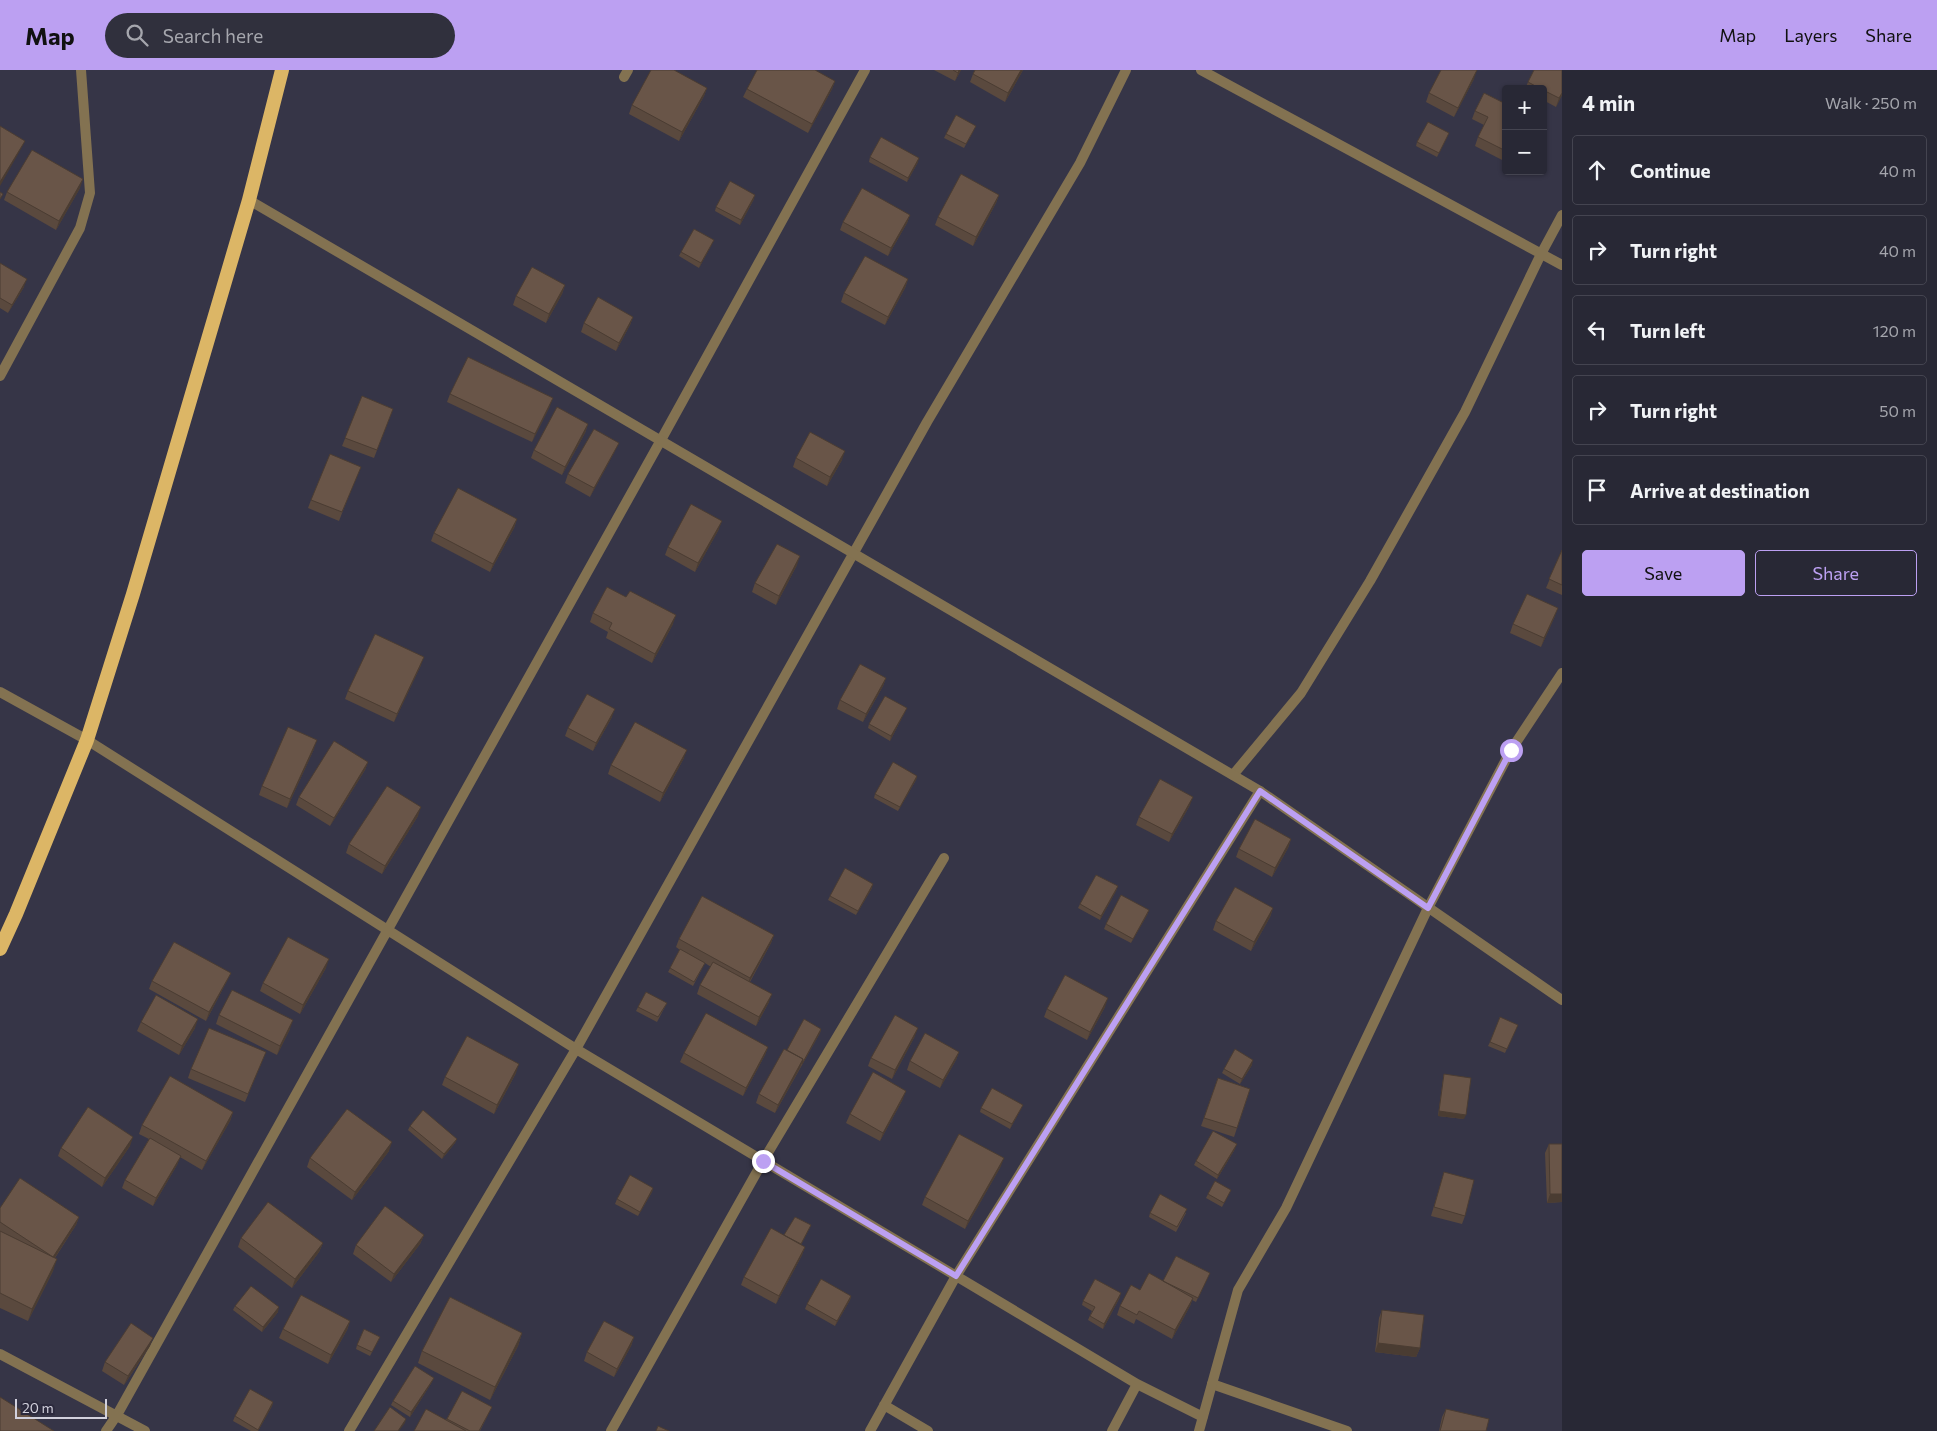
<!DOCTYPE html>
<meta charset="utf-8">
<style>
body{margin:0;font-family:Commissioner,sans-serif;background:#30303d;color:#f1f3f6}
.controls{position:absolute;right:15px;top:15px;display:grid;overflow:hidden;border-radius:5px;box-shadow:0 1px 4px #0004}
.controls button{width:45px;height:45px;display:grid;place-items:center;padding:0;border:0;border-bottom:1px solid #444450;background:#282835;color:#f1f3f6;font:25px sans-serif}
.scale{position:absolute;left:15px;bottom:12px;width:92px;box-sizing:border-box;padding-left:5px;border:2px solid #d2d1dd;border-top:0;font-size:14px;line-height:18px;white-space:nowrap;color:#d2d1dd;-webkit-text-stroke:4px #2c2a3d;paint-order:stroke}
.stop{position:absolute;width:15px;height:15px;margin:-11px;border:4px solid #bca0f2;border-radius:50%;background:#fff}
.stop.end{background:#bca0f2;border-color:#fff;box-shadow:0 1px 5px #0008}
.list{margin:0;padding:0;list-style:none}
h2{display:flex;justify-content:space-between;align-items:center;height:65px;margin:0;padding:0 20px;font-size:21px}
h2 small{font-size:16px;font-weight:400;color:#a5a6ad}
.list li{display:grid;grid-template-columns:32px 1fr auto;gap:15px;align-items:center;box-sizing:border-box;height:70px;margin:0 10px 10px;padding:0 10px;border:1px solid #444450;border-radius:5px}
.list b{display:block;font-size:19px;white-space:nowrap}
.list em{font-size:16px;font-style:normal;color:#a5a6ad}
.actions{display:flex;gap:10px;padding:15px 20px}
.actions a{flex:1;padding:11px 0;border:1px solid #bca0f2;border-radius:5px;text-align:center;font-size:18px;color:#bca0f2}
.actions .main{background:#bca0f2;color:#111}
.icon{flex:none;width:28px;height:28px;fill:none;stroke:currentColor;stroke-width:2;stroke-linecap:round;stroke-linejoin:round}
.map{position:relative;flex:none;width:1562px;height:1361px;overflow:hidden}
header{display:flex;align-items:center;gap:30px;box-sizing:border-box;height:70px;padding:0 25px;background:#bca0f2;color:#111}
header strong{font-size:24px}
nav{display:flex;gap:28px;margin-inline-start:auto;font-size:18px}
.search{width:350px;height:45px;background:#30303d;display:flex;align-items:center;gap:12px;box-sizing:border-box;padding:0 18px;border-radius:28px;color:#a5a6ad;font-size:19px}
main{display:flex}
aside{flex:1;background:#282835}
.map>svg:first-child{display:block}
</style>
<header>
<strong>Map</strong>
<div class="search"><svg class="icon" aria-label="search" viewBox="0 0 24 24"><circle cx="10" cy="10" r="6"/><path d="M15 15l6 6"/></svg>Search here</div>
<nav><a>Map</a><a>Layers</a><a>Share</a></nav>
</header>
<main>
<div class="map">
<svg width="1562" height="1361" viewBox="0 0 1562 1361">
<rect width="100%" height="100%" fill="#363547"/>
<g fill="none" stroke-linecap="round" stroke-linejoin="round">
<path stroke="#837251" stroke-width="10" d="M1212,1314L1347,1361"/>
<path stroke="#837251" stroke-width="10" d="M1201,0L1562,195
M624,7L628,0
M0,306L80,158L90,123L81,0
M0,622L87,670L576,979L1137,1314L1203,1347
M1233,705L1301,623L1370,511L1465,342L1541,184L1562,145
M0,1284L145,1361
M884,1335L928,1361
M106,1361L117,1345L661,370L865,0
M349,1361L576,979L927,352L1080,93L1126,0
M611,1361L763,1091L944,788
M870,1361L956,1206L1260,721
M1112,1361L1137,1314
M1199,1361L1238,1220L1286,1138L1428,838L1511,680L1562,603"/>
<path stroke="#837251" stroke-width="10" d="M249,130L1260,721L1562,930"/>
<path stroke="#dcb666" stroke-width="14" d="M0,879L16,844L87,670L133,524L249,130L282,0"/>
</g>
<path fill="#5a493e" d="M934,0H961L955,11Z
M1023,0L1005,32L970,12L973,4Z
M1562,0V25L1556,37L1543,30V19H1525L1528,12Z
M1474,9L1454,47L1426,32L1429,23Z
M835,11L832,19L808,63L743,27L747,19Z
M707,18L704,26L679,71L629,44L632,35Z
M1506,34V87L1504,91L1475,76L1478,67L1484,55L1472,49L1475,41Z
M974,60L964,78L944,68L946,64Z
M1447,67L1437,87L1416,76L1417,72Z
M870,87L918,92L907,112L869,92Z
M80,118L56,160L4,130L7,122Z
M999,125L996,133L973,176L935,155L938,147Z
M754,129L740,155L715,141L716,137Z
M910,145L907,153L888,186L840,160L843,152Z
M712,174L699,198L679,186L681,182Z
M0,193L24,217L8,243L0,238Z
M908,209L905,218L885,255L841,232L844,223Z
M565,215L562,224L546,253L513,235L516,226Z
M633,247L630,255L616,281L581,262L584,253Z
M450,324L550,336L532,372L447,332Z
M362,326L393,339L374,388L342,376Z
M588,354L585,363L562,405L531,388L534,380Z
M615,381L590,427L565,413L568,404Z
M796,388L842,390L827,416L793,397Z
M357,405L339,451L308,438L311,430Z
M517,449L514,458L490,502L431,471L434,463Z
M719,459L695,502L665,485L668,477Z
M1562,480V525L1546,518Z
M797,495L776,535L752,522L755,513Z
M593,543L673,554L652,593L606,568L608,562L590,552Z
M1555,546L1541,577L1510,563L1513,554Z
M421,595L394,652L345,629L348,621Z
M886,608L883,616L863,652L837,639L840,630Z
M905,642L890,671L868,658L869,654Z
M612,647L593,681L565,666L568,658Z
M314,679L287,738L259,725L262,716Z
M684,688L660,732L608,704L611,695Z
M368,692L365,700L330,756L296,735L299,727Z
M917,706L916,710L898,741L874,728L875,724Z
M1190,735L1169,772L1136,755L1139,747Z
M418,746L382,804L346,783L349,774Z
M1291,769L1288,778L1272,807L1236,787L1239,779Z
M1118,816L1116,821L1100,850L1078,838L1080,834Z
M872,818L856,845L828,830L830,826Z
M1273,838L1270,847L1251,881L1213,860L1216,851Z
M1149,840L1147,845L1131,873L1104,859L1106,854Z
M774,865L771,873L750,912L769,932L756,956L697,924L700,915L711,897L705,893L693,916L668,902L680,880L676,877L679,869Z
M326,898L300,944L260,921L263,913Z
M231,903L227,911L206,951L149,919L152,911Z
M667,933L657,952L636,941L638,937Z
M1105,937L1087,970L1044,947L1047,939Z
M219,945L290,959L277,985L216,954Z
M141,952L195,958L179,985L137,961Z
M821,959L820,963L775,1043L756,1033L759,1024L787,980Z
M1516,959L1505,983L1488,976L1490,972Z
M915,966L892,1009L868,996L871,988Z
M768,977L765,985L743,1026L680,992L684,983Z
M266,982L245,1032L188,1008L191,999Z
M959,982L956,990L940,1018L907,1000L910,991Z
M1252,995L1240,1014L1222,1003L1224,999Z
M516,1003L494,1044L442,1015L445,1007Z
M1444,1004L1464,1049L1438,1046L1443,1009Z
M1218,1008L1250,1019L1234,1067L1201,1056Z
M903,1029L880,1071L846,1053L850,1044Z
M1023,1035L1021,1039L1010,1059L980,1042L981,1038Z
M233,1042L230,1051L202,1100L180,1087L177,1095L153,1136L122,1118L125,1110L149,1069L139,1064L142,1055Z
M410,1056L457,1069L455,1073L442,1089L408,1060Z
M1549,1074H1562V1132L1547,1133L1545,1083Z
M130,1076L102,1117L58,1086L61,1078Z
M1235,1079L1217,1109L1194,1095L1196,1091Z
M389,1081L352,1130L307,1097L310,1088Z
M1001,1096L965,1159L922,1135L925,1127Z
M1444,1102L1465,1146L1462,1154L1431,1146Z
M653,1118L652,1122L638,1146L615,1134L617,1129Z
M1231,1120L1222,1137L1206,1128L1208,1124Z
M0,1138L79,1147L76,1155L55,1188L53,1201L28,1251L0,1238Z
M1150,1143H1186L1176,1162L1149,1147Z
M811,1155L801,1175L805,1177L802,1185L776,1234L741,1215L744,1207L784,1165Z
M424,1165L420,1174L391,1212L353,1184L356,1175Z
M241,1168L323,1173L319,1182L292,1218L238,1177Z
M1208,1207L1196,1232L1192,1230L1190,1236L1172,1269L1136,1249L1134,1254L1117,1245L1120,1236L1140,1220L1163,1211Z
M851,1226L850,1230L835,1256L805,1239L807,1234Z
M1120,1227L1103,1259L1088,1250L1092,1241L1082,1235L1083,1231Z
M235,1236L278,1242L262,1262L233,1240Z
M1382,1240L1420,1278L1416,1287L1375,1282L1379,1248Z
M350,1251L347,1260L328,1294L279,1268L283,1259Z
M522,1263L518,1276L490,1330L418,1293L422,1281Z
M380,1267L370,1286L356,1279L357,1275Z
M634,1267L631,1276L614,1307L584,1291L587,1282Z
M150,1276L124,1315L102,1301L105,1292Z
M432,1312L410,1347L391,1335L393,1331Z
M462,1321L492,1337L480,1361H414L446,1350Z
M273,1332L272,1336L258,1361H251L233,1351L235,1346Z
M1446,1339L1486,1361H1439L1442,1347Z"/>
<path fill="#4a3c32" d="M959,0H961L955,11L958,3Z
M1021,0H1023L1005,32L1008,23Z
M1477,0L1474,9L1454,47L1458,38Z
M835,11L832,19L808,63L812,54Z
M707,18L704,26L679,71L682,62Z
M1562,23V25L1556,37L1559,28Z
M25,71L21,79L0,116V112Z
M919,88L918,92L907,112L908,108Z
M83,109L80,118L56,160L59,151Z
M755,125L754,129L740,155L741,150Z
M999,125L996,133L973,176L976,167Z
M910,145L907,153L888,186L891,178Z
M714,170L712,174L699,198L701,193Z
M27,209L24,217L8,243L12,235Z
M908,209L905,218L885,255L888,247Z
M565,215L562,224L546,253L549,244Z
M633,247L630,255L616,281L619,273Z
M553,328L550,336L532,372L535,364Z
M588,354L585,363L562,405L565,397Z
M619,373L615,381L590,427L594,418Z
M845,381L842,390L827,416L830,407Z
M517,449L514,458L490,502L493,494Z
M722,451L719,459L695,502L698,493Z
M800,486L797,495L776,535L779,526Z
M1558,538L1555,546L1541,577L1544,568Z
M676,545L673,554L652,593L655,584Z
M424,587L421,595L394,652L397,644Z
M886,608L883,616L863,652L866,644Z
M907,638L905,642L890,671L891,666Z
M615,639L612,647L593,681L596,673Z
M317,670L314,679L287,738L290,729Z
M687,680L684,688L660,732L663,723Z
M368,692L365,700L330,756L334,748Z
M917,706L916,710L898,741L900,737Z
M1193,727L1190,735L1169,772L1172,764Z
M421,737L418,746L382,804L385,796Z
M1291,769L1288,778L1272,807L1275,798Z
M873,814L872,818L856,845L858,841Z
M1118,816L1116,821L1100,850L1101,846Z
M1273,838L1270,847L1251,881L1254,872Z
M1149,840L1147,845L1131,873L1133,869Z
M774,865L771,873L747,916L750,908Z
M329,889L326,898L300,944L303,935Z
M231,903L227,911L206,951L209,942Z
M772,924L769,932L756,956L759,947Z
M1108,928L1105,937L1087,970L1090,962Z
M198,949L195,958L179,985L182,976Z
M293,950L290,959L277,985L280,976Z
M918,958L915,966L892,1009L895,1000Z
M821,959L820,963L800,998L802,994Z
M768,977L765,985L743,1026L746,1018Z
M959,982L956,990L940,1018L943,1010Z
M803,989L800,998L775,1043L778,1035Z
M1253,990L1252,995L1240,1014L1242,1009Z
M519,994L516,1003L494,1044L497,1035Z
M906,1021L903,1029L880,1071L883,1063Z
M1023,1035L1021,1039L1010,1059L1012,1054Z
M1439,1041L1466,1045L1464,1049L1438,1046Z
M233,1042L230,1051L202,1100L206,1091Z
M133,1067L130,1076L102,1117L105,1108Z
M457,1069L455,1073L442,1089L444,1084Z
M392,1072L389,1081L352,1130L355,1122Z
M1237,1074L1235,1079L1217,1109L1218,1105Z
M181,1086L177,1095L153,1136L156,1128Z
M1004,1088L1001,1096L965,1159L968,1151Z
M653,1118L652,1122L638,1146L640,1142Z
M1550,1124H1562V1132L1547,1133Z
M79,1147L76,1155L50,1195L53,1187Z
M424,1165L420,1174L391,1212L394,1204Z
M323,1173L319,1182L292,1218L295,1209Z
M805,1177L802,1185L776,1234L779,1226Z
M57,1189L53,1201L28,1251L32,1239Z
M1121,1223L1120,1227L1103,1259L1104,1254Z
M851,1226L850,1230L835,1256L837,1251Z
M1193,1228L1190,1236L1172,1269L1175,1260Z
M279,1237L278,1242L262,1262L263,1257Z
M350,1251L347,1260L328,1294L331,1285Z
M522,1263L518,1276L490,1330L495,1317Z
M634,1267L631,1276L614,1307L617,1299Z
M153,1268L150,1276L124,1315L128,1306Z
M1378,1273L1420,1278L1416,1287L1375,1282Z
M434,1308L432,1312L410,1347L411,1342Z
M273,1332L272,1336L258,1361V1360Z
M406,1349L405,1353L399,1361H398Z"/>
<path fill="#695548" stroke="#4a3c32" d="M651,0H674L707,18L682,62L632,35Z
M757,0H815L835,11L812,54L747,19Z
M953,0H959L958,3Z
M975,0H1021L1008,23L973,4Z
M1441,0H1477L1458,38L1429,23Z
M1534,0H1562V23L1559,28L1543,20V19H1541L1528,12Z
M1484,23L1506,34V81L1478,67L1488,47L1475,41Z
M956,45L976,56L966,74L946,64Z
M1428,52L1449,63L1439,83L1417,72Z
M0,56L25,71L0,112Z
M881,67L919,88L908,108L870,87Z
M32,80L83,109L59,151L7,122Z
M961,104L999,125L976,167L938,147Z
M730,111L755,125L741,150L716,137Z
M862,118L910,145L891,178L843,152Z
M0,122L3,124L0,129Z
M694,159L714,170L701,193L681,182Z
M865,186L908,209L888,247L844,223Z
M0,193L27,209L12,235L0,228Z
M532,197L565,215L549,244L516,226Z
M598,227L633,247L619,273L584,253Z
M468,287L553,328L535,364L450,324Z
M362,326L393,339L377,380L345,368Z
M557,337L588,354L565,397L534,380Z
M594,359L619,373L594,418L568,404Z
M810,362L845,381L830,407L796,388Z
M330,384L361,397L342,442L311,430Z
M458,418L517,449L493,494L434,463Z
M691,434L722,451L698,493L668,477Z
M777,474L800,486L779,526L755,513Z
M1562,480V515L1549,509Z
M607,517L626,527L630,521L676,545L655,584L609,559L612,553L593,543Z
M1527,524L1558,538L1544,568L1513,554Z
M375,564L424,587L397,644L348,621Z
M860,594L886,608L866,644L840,630Z
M587,624L615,639L596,673L568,658Z
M885,626L907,638L891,666L869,654Z
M635,652L687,680L663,723L611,695Z
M288,657L317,670L290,729L262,716Z
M334,671L368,692L334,748L299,727Z
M893,692L917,706L900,737L875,724Z
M1160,709L1193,727L1172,764L1139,747Z
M387,716L421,737L385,796L349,774Z
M1255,749L1291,769L1275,798L1239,779Z
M845,798L873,814L858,841L830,826Z
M1096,805L1118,816L1101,846L1080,834Z
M1235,817L1273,838L1254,872L1216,851Z
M1121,825L1149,840L1133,869L1106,854Z
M702,826L774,865L750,908L679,869Z
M288,867L329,889L303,935L263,913Z
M174,872L231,903L209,942L152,911Z
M680,879L705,893L694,912L670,898Z
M713,892L772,924L759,947L700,915Z
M1065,905L1108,928L1090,962L1047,939Z
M232,920L293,950L280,976L219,945Z
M646,922L667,933L658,947L638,937Z
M156,925L198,949L182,976L141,952Z
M706,943L768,977L746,1018L684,983Z
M895,945L918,958L895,1000L871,988Z
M1500,947L1518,955L1507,979L1490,972Z
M804,949L821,959L802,994L803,989L787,980Z
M209,958L266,982L248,1024L191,999Z
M925,963L959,982L943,1010L910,991Z
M467,966L519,994L497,1035L445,1007Z
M784,979L803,989L778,1035L759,1024Z
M1235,979L1253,990L1242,1009L1224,999Z
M873,1002L906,1021L883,1063L850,1044Z
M1444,1004L1471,1008L1466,1045L1439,1041Z
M170,1006L233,1042L206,1091L142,1055Z
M1218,1008L1250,1019L1237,1058L1204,1048Z
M992,1018L1023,1035L1012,1054L981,1038Z
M88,1037L133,1067L105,1108L61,1078Z
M347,1039L392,1072L355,1122L310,1088Z
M423,1040L457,1069L444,1084L410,1056Z
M1213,1061L1237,1074L1218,1105L1196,1091Z
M959,1064L1004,1088L968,1151L925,1127Z
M150,1068L181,1086L156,1128L125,1110Z
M1549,1074H1562V1124H1550Z
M1444,1102L1474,1110L1465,1146L1434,1137Z
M630,1105L653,1118L640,1142L617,1129Z
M20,1108L79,1147L53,1187L0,1152V1138Z
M1215,1111L1231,1120L1224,1133L1208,1124Z
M1160,1124L1187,1139L1177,1157L1150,1143Z
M268,1132L323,1173L295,1209L241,1168Z
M385,1136L424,1165L394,1204L356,1175Z
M795,1147L811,1155L801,1174L784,1165Z
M771,1158L805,1177L779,1226L744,1207Z
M0,1161L57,1189L32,1239L0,1223Z
M1176,1186L1210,1203L1198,1228L1163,1211Z
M1149,1203L1193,1228L1175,1260L1139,1241L1137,1245L1120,1236L1131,1215L1140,1220Z
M821,1209L851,1226L837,1251L807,1234Z
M1095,1209L1121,1223L1104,1254L1090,1246L1095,1237L1083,1231Z
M251,1216L279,1237L263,1257L235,1236Z
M301,1225L350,1251L331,1285L283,1259Z
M450,1227L522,1263L495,1317L422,1281Z
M1382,1240L1424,1245L1420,1278L1378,1273Z
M604,1251L634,1267L617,1299L587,1282Z
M131,1253L153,1268L128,1306L105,1292Z
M364,1259L380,1267L372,1282L357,1275Z
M415,1296L434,1308L411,1342L393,1331Z
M250,1319L273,1332L258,1360L235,1346Z
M462,1321L492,1337L479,1361H470L447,1349Z
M0,1327L54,1361H0Z
M390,1337L406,1349L398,1361H374Z
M426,1339L466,1361H414Z
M1446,1339L1489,1349L1486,1361H1440Z
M658,1356L669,1361H656Z"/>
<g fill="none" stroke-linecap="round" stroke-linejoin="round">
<path stroke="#bca0f2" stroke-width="6" d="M763,1091L956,1206L1260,721L1428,838L1511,680"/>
</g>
</svg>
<div class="controls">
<button>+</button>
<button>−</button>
</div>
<div class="scale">20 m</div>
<div class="stop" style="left:1511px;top:680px"></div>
<div class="stop end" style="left:763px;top:1091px"></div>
</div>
<aside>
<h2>4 min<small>Walk · 250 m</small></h2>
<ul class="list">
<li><svg class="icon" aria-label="ahead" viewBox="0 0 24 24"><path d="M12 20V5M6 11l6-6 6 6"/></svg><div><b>Continue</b></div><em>40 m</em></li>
<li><svg class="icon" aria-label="right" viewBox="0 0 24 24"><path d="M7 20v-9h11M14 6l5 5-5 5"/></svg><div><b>Turn right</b></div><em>40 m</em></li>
<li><svg class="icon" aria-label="left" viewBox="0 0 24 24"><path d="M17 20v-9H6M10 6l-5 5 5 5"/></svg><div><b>Turn left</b></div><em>120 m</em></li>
<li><svg class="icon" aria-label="right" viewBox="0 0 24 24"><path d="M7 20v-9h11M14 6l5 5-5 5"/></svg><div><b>Turn right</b></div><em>50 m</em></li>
<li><svg class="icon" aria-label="arrive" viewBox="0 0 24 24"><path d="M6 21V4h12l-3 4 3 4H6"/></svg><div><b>Arrive at destination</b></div></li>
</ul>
<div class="actions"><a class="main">Save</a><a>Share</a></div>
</aside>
</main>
